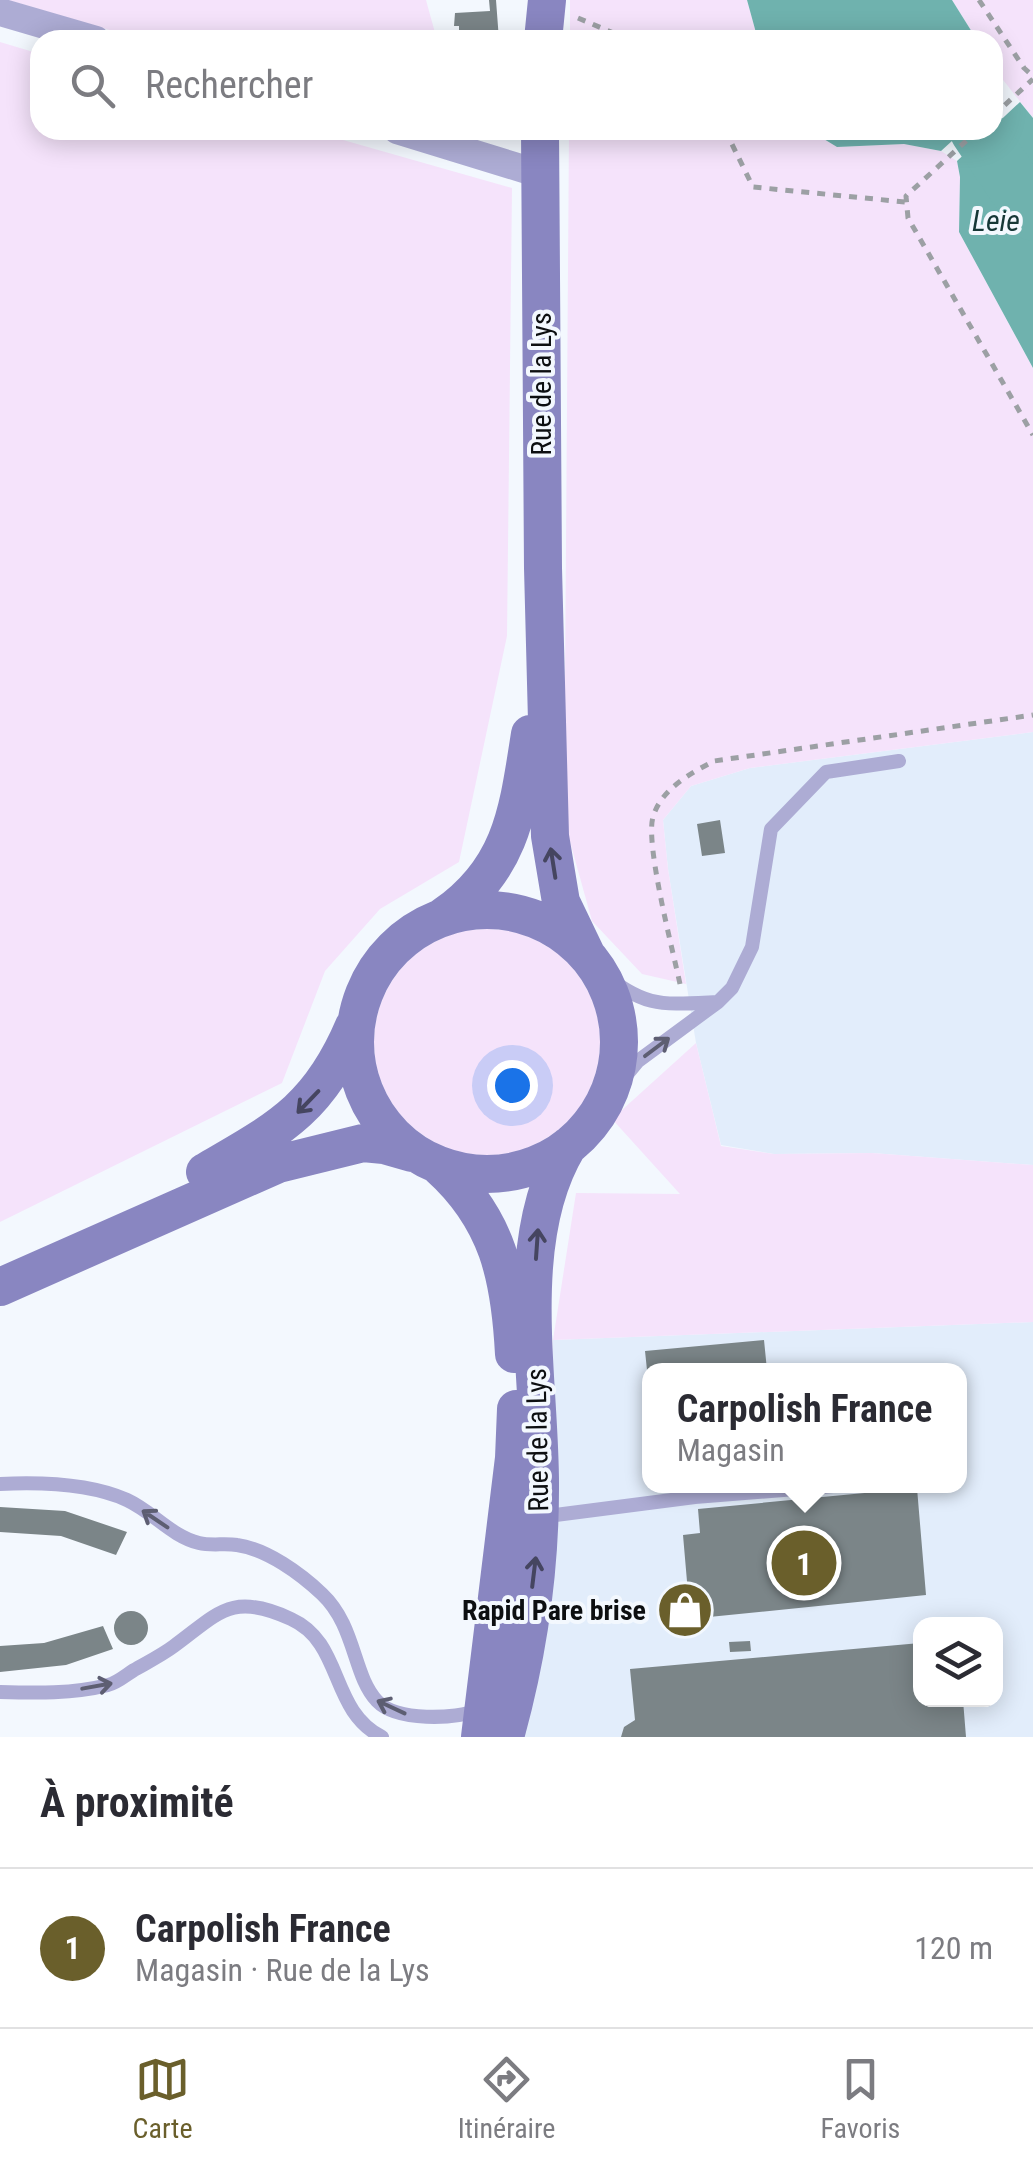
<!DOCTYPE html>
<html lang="fr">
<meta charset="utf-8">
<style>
body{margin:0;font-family:"Roboto Condensed",sans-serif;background:#f2f2f3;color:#2b2b33}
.controls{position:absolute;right:30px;bottom:30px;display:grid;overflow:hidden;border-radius:20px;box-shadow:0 5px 25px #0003}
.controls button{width:90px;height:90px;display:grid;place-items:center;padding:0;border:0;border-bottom:2px solid #e1e1e2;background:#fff;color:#2b2b33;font:50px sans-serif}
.you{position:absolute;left:512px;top:1085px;width:35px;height:35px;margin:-25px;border:8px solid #fff;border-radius:50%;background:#1a73e8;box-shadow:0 0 0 15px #1a73e833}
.badge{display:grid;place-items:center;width:65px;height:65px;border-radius:50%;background:#6a5f2b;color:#fff;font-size:32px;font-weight:700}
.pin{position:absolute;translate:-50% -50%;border:5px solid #fff;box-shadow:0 2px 10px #0006}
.popup{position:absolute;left:642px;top:1363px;width:325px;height:130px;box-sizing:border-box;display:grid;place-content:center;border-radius:20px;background:#fff;filter:drop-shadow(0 2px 8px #0005);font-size:32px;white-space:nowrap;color:#7c7c81}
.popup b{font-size:38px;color:#2b2b33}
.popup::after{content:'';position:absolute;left:50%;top:100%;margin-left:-20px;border:20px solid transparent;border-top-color:#fff}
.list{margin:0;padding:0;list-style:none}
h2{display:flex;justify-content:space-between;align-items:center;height:130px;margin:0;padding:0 40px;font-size:42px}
h2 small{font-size:32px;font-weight:400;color:#7c7c81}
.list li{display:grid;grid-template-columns:65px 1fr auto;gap:30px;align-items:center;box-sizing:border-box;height:160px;padding:0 40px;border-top:2px solid #e1e1e2}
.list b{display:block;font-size:38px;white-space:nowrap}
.list p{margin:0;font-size:32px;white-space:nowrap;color:#7c7c81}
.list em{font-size:32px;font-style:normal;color:#7c7c81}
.icon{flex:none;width:55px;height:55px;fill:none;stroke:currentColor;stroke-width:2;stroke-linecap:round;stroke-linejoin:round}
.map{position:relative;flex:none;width:1033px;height:1737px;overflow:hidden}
.search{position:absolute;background:#fff;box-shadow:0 5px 25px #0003;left:30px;right:30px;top:30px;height:110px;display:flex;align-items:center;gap:25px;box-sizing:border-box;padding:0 35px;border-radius:30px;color:#7c7c81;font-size:38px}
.sheet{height:290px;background:#fff}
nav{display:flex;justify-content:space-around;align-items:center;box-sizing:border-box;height:140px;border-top:2px solid #e1e1e2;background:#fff;font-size:28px;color:#7c7c81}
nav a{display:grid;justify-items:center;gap:5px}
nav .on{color:#6a5f2b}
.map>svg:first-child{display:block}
</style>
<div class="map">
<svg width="1033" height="1737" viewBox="0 0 1033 1737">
<rect width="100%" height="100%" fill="#f3f8fe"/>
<path fill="#e2edfb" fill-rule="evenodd" d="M1033,732V1165L872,1153L774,1154L721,1145L696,1043L668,869L663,820L691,786L750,768Z
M1033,1322V1737H518L552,1589L553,1340ZM649,1370H959V1486H649ZM920,1624H996V1700H920Z"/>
<path fill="#f5e3fb" d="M8,0H426L437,40H143Z
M570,0H747L758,40H570Z
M952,0H1033V118L993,67V40H977Z
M0,42L40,54V130H308L512,188L507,636L459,862L380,909L325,971L282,1083L0,1222Z
M569,130H809L837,147L904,144L941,151L957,161L960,177L959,232L1033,368V732L750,768L691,786L663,820L668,869L686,984L642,974L592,921L564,820Z
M374 1042a113 113 0 1 1 226 0a113 113 0 1 1-226 0Z
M696,1043L721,1146L774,1154L872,1153L1033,1165V1322L553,1340L576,1193L680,1194L612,1119Z"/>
<path fill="#6fb2ae" d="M747,0H952L977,40H758Z
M1020,102L1033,118V368L959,232L960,177L957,161Z
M809,130H964L941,151L904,144L837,147Z"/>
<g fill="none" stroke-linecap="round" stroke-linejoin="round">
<path stroke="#6fb2ae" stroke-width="55" d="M977,130L1033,213"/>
</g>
<path fill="#7b8588" d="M489,0H496L499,40H459V26H454L455,13L490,11Z
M720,820L725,853L702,856L697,824Z
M764,1340L767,1370H647L645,1351Z
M917,1488L926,1595L709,1617L706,1592L688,1593L683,1535L700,1533L698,1509Z
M0,1507L65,1511L127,1532L116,1555L61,1536L0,1532Z
M114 1628a17 17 0 1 1 34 0a17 17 0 1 1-34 0Z
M103,1626L113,1649L66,1665L0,1672V1646L44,1643Z
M750,1641L751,1651L730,1652L729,1642Z
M920,1643V1700H963L966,1737H621L624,1727L635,1720L630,1669Z"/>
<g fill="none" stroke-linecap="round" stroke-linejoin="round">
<path stroke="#9ca0a4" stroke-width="5" stroke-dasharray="8 8" stroke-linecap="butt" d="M979,0L1024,68L1033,76
M578,18L630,40
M993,116L1033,79
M725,130L753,187L905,202
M978,130L906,196L908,218L1033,435
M680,984C673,951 645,844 653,817C661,789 691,773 714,761L1033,715"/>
<path stroke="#adacd4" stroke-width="14" d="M598,970C645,1008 660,1005 717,1002
M605,1101L638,1061L718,1002L732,988L752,947L771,829L826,772L899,761
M0,1484C41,1482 89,1483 127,1500C153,1512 171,1536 199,1543C211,1546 225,1543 237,1545C267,1549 301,1574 322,1594C356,1626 353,1676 377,1701C397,1722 455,1719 479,1710
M540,1517L695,1497L833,1486
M0,1692C35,1693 73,1694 108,1685C117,1683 126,1675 134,1670C148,1662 162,1655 174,1646C218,1614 231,1591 291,1619C344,1643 329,1710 382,1737"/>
<path stroke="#adacd4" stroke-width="28" d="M0,12L96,40
M397,130L540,174"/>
<path stroke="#8986c1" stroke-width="38" d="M543,40L547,0
M540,130L543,568L550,836L561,902L586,954
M355 1042a132 132 0 1 1 264 0a132 132 0 1 1-264 0Z
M444,916C512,869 518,811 530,734
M439,1166C498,1219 510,1277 514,1354
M205,1172C279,1129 319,1109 354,1026
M0,1287L278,1164L363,1143L384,1145L412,1153
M480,1737L514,1458L516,1409
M505,1737C527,1658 540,1571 540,1489C541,1382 510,1242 568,1146"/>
</g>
<defs><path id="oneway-shaft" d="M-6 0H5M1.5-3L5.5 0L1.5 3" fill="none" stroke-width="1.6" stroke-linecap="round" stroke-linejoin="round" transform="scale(2.5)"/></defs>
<g stroke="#454560">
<use href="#oneway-shaft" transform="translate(553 863) rotate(-99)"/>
<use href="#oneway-shaft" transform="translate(308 1102) rotate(134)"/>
<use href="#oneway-shaft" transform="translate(537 1244) rotate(-86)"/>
<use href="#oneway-shaft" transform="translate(534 1572) rotate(-83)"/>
</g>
<g stroke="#5d5e72">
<use href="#oneway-shaft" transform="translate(657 1047) rotate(-37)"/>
<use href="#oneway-shaft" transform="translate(155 1519) rotate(-146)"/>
<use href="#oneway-shaft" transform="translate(97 1686) rotate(-10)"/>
<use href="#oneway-shaft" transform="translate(391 1707) rotate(-155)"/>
</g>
<defs>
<g id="shop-disc" transform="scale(2.875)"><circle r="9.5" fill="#6a5f2b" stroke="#f3f8fe"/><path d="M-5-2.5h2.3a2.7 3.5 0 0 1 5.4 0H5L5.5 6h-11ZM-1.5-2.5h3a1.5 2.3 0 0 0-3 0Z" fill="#fff"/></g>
</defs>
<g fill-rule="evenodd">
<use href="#shop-disc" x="685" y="1610"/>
</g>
<g text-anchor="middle" stroke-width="8" stroke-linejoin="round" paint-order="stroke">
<g font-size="28" fill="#0d0f11" stroke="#f3f8fe">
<text transform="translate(541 384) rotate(-90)" y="10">Rue de la Lys</text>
<text transform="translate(537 1440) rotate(-91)" y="10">Rue de la Lys</text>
</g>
<g font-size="28" font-weight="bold" fill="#0d0f11" stroke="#f3f8fe" text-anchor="end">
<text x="646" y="1620">Rapid Pare brise</text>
</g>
<g font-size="30" font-style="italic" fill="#173837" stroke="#f3f8fe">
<text x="996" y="231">Leie</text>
</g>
</g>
</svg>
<div class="controls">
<button><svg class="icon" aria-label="layers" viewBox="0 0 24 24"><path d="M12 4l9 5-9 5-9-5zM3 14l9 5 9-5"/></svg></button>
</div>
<div class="you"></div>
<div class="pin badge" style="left:804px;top:1563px">1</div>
<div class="popup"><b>Carpolish France</b>Magasin</div>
<div class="search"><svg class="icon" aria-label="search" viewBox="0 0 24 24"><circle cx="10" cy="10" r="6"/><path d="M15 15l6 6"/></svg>Rechercher</div>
</div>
<section class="sheet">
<h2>À proximité<small></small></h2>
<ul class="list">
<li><span class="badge">1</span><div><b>Carpolish France</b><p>Magasin · Rue de la Lys</p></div><em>120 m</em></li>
</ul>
</section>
<nav>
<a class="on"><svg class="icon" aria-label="map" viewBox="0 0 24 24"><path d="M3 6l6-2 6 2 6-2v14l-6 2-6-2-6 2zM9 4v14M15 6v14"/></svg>Carte</a>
<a><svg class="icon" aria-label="directions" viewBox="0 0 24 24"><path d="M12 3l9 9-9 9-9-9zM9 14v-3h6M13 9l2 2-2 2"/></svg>Itinéraire</a>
<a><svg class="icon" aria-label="saved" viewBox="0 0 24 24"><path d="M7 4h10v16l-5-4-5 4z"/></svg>Favoris</a>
</nav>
